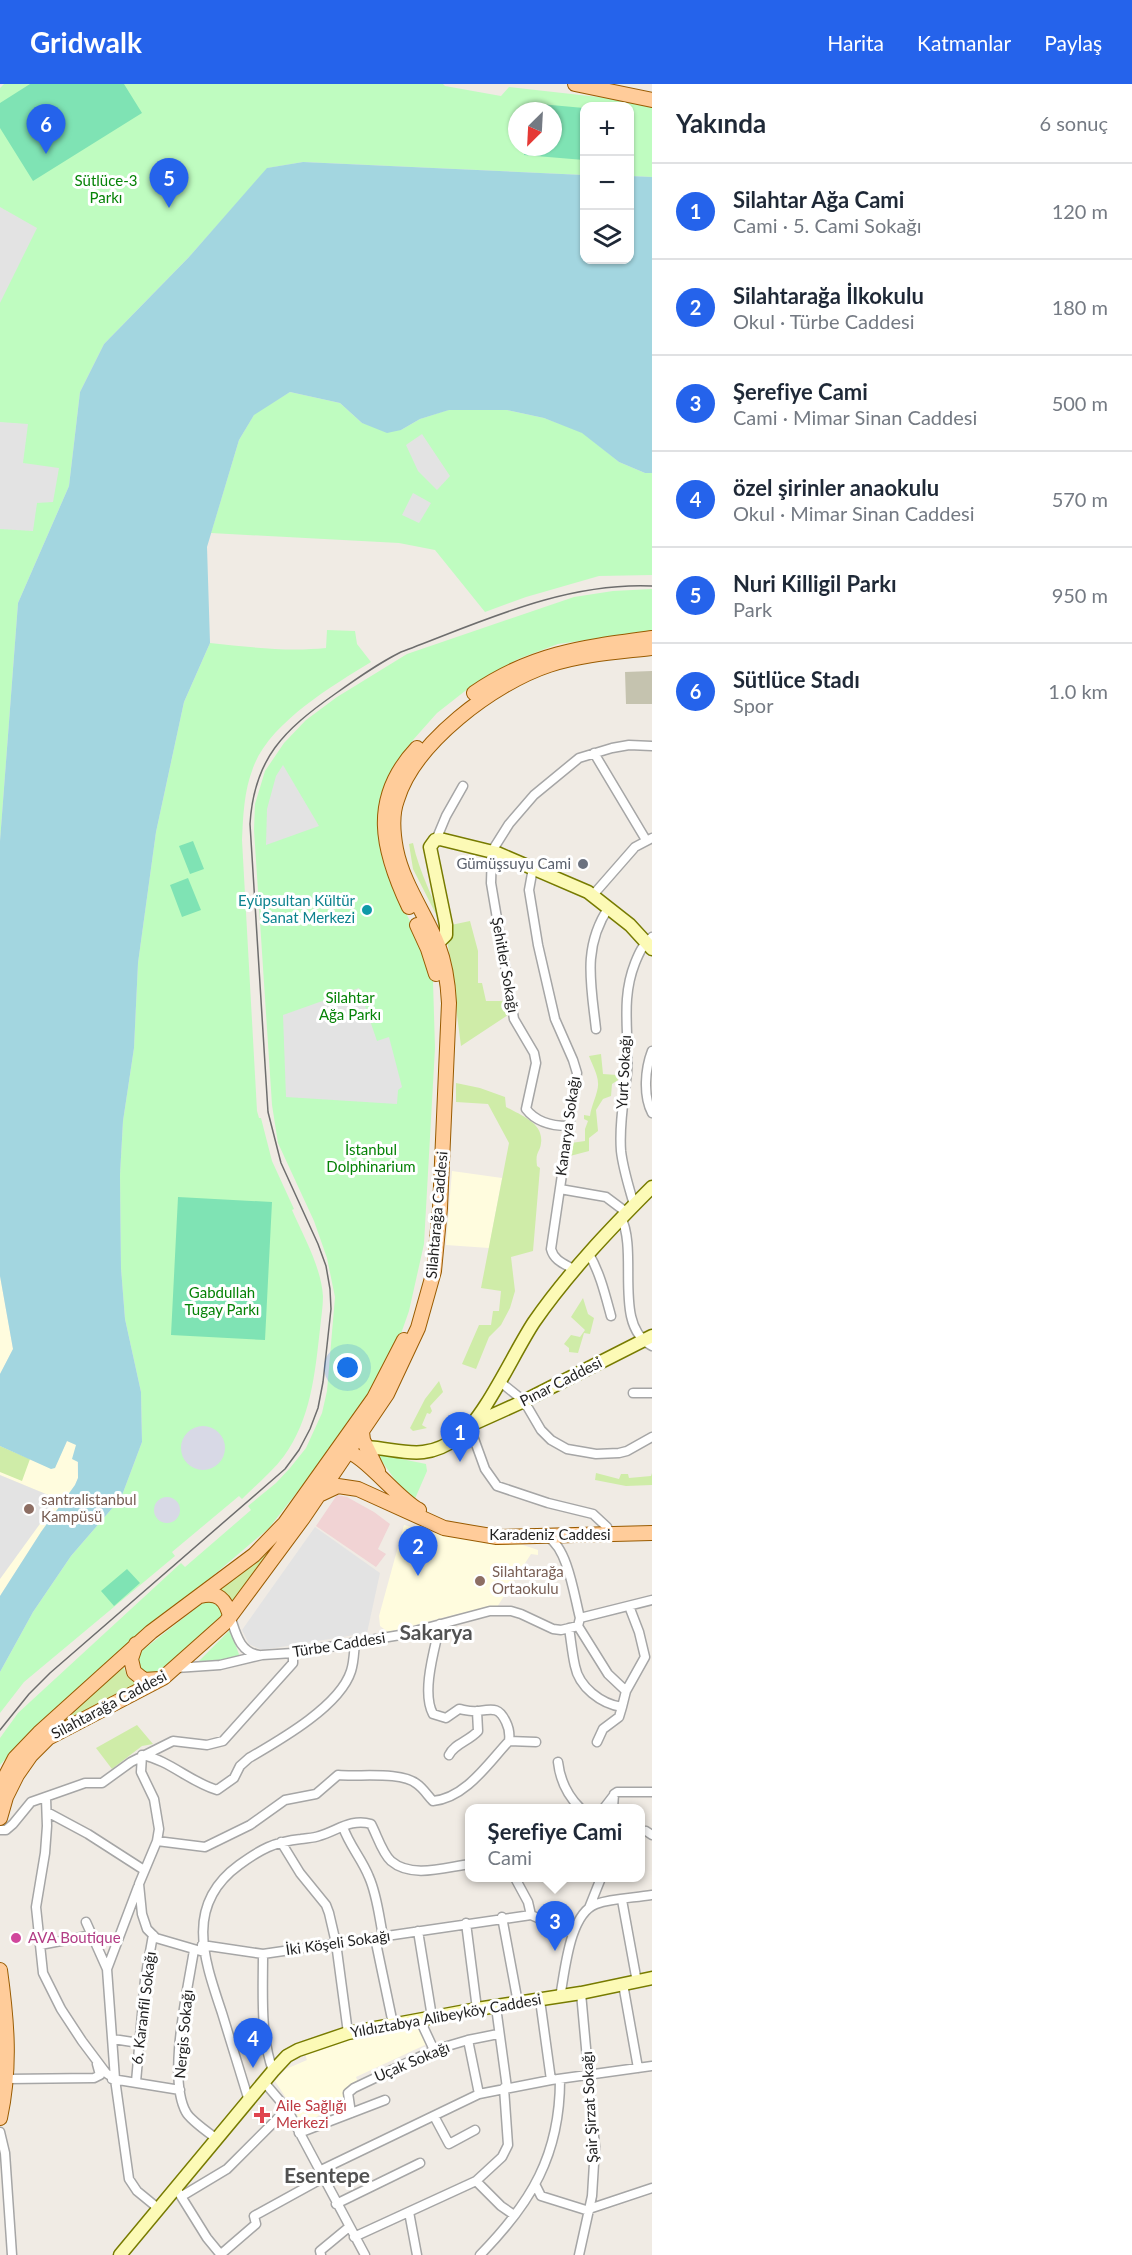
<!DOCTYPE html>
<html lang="tr">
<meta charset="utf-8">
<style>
body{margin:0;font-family:Lato,sans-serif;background:#f2f2f3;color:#1f2937}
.controls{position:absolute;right:18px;top:18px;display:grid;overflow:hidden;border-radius:12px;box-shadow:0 2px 4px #0004}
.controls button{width:54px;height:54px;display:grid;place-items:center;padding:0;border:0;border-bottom:2px solid #e0e1e3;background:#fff;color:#1f2937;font:30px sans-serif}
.compass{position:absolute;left:508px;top:18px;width:54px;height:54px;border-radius:50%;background:#fff;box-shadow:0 2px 4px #0004;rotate:204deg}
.you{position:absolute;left:348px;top:1284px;width:21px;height:21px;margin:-15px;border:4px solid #fff;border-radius:50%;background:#1a73e8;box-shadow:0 0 0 9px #1a73e833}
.badge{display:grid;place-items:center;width:39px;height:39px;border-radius:50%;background:#2563eb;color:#fff;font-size:20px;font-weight:700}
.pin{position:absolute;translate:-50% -50px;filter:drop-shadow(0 2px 3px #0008)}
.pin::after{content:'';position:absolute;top:32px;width:21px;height:18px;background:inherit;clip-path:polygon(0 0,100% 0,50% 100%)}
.popup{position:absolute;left:465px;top:1720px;width:180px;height:78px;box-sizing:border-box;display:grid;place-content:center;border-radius:12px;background:#fff;filter:drop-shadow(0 2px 4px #0005);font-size:20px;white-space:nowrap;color:#747a83}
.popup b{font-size:22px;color:#1f2937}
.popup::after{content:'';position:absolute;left:50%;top:100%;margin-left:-12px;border:12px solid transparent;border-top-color:#fff}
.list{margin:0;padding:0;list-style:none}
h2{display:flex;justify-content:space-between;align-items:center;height:78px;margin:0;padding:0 24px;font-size:26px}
h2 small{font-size:20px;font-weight:400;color:#747a83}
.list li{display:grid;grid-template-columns:39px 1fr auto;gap:18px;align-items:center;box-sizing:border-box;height:96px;padding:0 24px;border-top:2px solid #e0e1e3}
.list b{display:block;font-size:22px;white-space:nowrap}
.list p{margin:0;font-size:20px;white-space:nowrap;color:#747a83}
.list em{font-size:20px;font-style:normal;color:#747a83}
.icon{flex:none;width:33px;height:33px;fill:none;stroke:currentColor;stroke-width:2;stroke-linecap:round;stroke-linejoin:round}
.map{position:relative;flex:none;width:652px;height:2171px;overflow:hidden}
header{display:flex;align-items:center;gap:36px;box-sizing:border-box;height:84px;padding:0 30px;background:#2563eb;color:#fff}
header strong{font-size:28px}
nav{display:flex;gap:33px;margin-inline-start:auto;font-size:21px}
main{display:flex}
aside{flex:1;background:#fff}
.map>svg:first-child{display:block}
</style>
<header>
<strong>Gridwalk</strong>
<nav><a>Harita</a><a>Katmanlar</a><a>Paylaş</a></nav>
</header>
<main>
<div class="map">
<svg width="652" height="2171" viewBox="0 0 652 2171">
<rect width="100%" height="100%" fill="#f0ebe4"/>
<path fill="#f1d3d4" d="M337,1411L347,1413L374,1428L390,1440L378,1465L386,1470L376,1483L316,1442Z"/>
<path fill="#fffcde" d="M452,1087L502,1094L489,1164L446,1161Z
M0,1192L13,1265L0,1290Z
M67,1357L77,1361L78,1394L75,1401L41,1448L0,1512V1362L55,1383Z
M404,1441L451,1453L485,1458L517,1459L538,1466V1471L531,1470L497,1523L457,1530L388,1548L380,1542L379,1532Z
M418,1943L427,1960L356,1993L359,2001L350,2005L353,2012L333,2021L304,2042L275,1997L286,1985L307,1976L305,1970L334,1958L368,1951Z"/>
<path fill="#c5c3af" d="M652,587V620H626L625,588Z"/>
<path fill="#cfeca8" d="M413,759C419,789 435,815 443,844L413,785L409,760Z
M470,837L478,867V899H482L486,917H504L508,931L461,962L448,861L451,841Z
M601,970L603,990L617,991L618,996L612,1000L611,1012L603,1015L596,1026L598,1047L589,1054V1067L570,1072L571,1059L585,1057V1045L588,1037L584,1035V1031L590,1032C591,1022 599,1007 598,999C598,991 592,980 589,972Z
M456,999L480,1004L505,1013L506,1023C520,1031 544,1039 541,1059C540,1069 535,1067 537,1082L540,1084L533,1167L511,1173L515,1207L510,1224L501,1241L489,1253L476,1285L462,1280L479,1241H491L493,1227H499L501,1207L481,1204L509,1059L488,1020L456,1018Z
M583,1214L588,1230L594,1234L590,1250L584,1249L578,1269L569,1268V1264L564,1260L571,1251L580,1253L585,1246L571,1233Z
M439,1297L443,1308L430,1322L432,1327L430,1330L427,1329L422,1341L427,1344L413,1347L410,1344L425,1315Z
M0,1362L30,1375L22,1397L0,1388Z
M596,1389L619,1395L621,1390H628L629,1394L651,1392L652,1389V1401L626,1402L595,1396Z
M275,1457L278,1460L234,1519L226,1509L218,1504Z
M122,1579L127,1592L137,1601L52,1646Z
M137,1641L153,1660L142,1662L112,1685L96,1664Z"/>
<path fill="#bffcc0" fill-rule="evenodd" d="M4,0H443L445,2L501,12L509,3L625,16L652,21V93L630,92V22H584V91L303,78L268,84L189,173L104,260L80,308L69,402L18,519L0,757V4ZM517,27H553V63H517Z
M290,308L340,319L362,339L401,346L420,335L448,326H507L544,334L582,348L619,378L645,389H652V491L599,492L526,513L485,528L435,466L399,459L211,449L239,356L255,329Z
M652,505V547L558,560L518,575L474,600L437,629L413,656L392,686L380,713L378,745L384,782L416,850L433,897L435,964L424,1160L409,1227L397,1261L362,1325L269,1444L35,1643L0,1681V1654L18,1629L181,1479L185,1483L251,1426L248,1422L276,1399L290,1384L306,1364L322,1329L327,1307L335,1213L327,1174L314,1137L278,1059L272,1021L254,746L255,720L265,687L284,659L306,636L337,613L407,570L574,513L613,507Z
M327,546L355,547L357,560L371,578C332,602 269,639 253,684C244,707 243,732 242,756L257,1027L259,1034H261L272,1077L294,1125L292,1126C304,1153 321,1183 323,1212C323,1223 321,1234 320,1245C315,1289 311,1335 284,1372C272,1388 256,1401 242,1415L239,1412L172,1468L175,1472L24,1598L0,1629V1588L33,1528L71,1472L121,1414L142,1358L141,1308L125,1235L121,1184L120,1091L123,1037L134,964L138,879L156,748L184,618L210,559C249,563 287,568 326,564Z
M377,1370L426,1380L427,1387L414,1417L395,1396Z
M208,1517L220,1523L222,1531L220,1537L160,1592L151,1593L138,1584L136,1575L143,1566L200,1521Z
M230,1546L240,1573L197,1579Z"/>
<path fill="#7fe3b4" d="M30,0H124L142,29L33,97L0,44V19Z
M529,19L584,24V76L524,71L525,63H553V27H528Z
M193,757L204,785L190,790L179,762Z
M188,794L201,826L182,833L170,801Z
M178,1113L272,1118L265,1256L171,1251Z
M127,1485L140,1499L114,1522L101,1507Z"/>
<path fill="#e3e3e3" d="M0,123L37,144L0,219Z
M0,338L28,340L23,379L59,384L53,418L37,419L33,447L0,445Z
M422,350L450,392L437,406L418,387L406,361Z
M413,409L431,419L419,439L402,431Z
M283,681L319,742L266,761L267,725L276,692Z
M359,904L377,957L389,953L402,1003L398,1006L397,1020L286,1013L283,931Z
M0,1391L58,1415L0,1495Z
M315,1443L380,1489L367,1549L262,1566L249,1560L242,1546Z"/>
<path fill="#d8d9e6" d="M181 1364a22 22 0 1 1 44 0a22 22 0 1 1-44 0Z
M154 1426a13 13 0 1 1 26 0a13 13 0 1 1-26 0Z"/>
<path fill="#a3d6e0" d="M303,78L584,91V176H630V92L652,93V389H645L619,378L582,349L544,334L507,326H449L420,335L401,346L387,349L362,339L340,319L290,308L254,331L239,356L207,463L210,559L184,618L156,748L138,879L134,964L123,1037L120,1091L121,1184L125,1235L141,1308L142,1358L121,1414L71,1472L33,1528L0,1588V1512L41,1448L75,1401L78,1394V1378L72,1375L76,1361L67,1357L55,1384L51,1385L0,1362V1290L13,1265L0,1192V757L18,519L69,402L80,308L104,260L189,173L267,84Z"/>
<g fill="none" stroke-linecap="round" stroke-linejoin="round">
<g stroke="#a6a6a6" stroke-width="11">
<path id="street" d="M594,669L646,756
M436,756L446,732L463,702
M533,784L529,806L538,861L555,935L573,976L577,989L551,1165C554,1177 565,1180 575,1186
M593,811L635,763L652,754
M596,945C591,900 582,863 609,823
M652,967C645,985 643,1012 652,1029
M568,1042C552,1042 536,1038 526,1025L536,979L534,969L514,935L491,799L492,767L509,740L534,711L579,674L612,664L629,661L652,662
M560,1105L606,1113L626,1128
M634,1121C629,1103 623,1085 621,1067C619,1041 624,1014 627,989C630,950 620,917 635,879C639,869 643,860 652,853
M621,1133C639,1170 612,1242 652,1262
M589,1170C600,1189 605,1210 611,1232
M499,1297L524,1317L541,1346L551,1356L567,1365L596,1370L619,1369L627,1367L652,1353
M633,1309H652
M469,1341L485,1385L497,1402L548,1419L593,1430L607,1443
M548,1453C568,1465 574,1511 580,1534
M230,1532C236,1549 239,1568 259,1571
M580,1534L652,1516
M569,1544C571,1556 572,1569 575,1582C579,1603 601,1620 622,1623L626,1607L608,1590L578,1542
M176,1584L220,1581L262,1571L293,1569L400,1551L490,1527H511L521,1530L553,1545L561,1546L578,1542L580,1534
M626,1607L645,1573L639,1548L629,1522
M509,1657L536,1658
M597,1658L603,1645L619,1633L622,1623
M449,1671C454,1660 469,1657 478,1647L477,1627
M558,1678C560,1696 567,1711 580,1724
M46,1714L47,1742L45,1769L36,1823L43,1889L61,1925L82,1957L106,1989L115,1995
M604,1724L614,1711
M613,1724L614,1710L617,1708H652
M47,1728L88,1750L144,1786
M343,1743C349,1761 362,1775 369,1793C377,1811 379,1832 383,1852
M0,1746H6L13,1740L31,1718L85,1699H102L131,1678L173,1657L207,1661L223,1657L293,1579V1569
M646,1747L652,1751
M157,1757L205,1763L250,1741L285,1716L316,1710L338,1691C360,1693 401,1687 417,1700C423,1704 428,1712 433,1717C466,1714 489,1678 509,1657C510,1650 509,1644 506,1638C499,1623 493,1625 478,1627C471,1628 465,1626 459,1625L446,1634L433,1630C421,1608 435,1564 440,1540
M281,1758L300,1789L326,1821L329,1829L336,1859L348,1949
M515,1794L528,1818L531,1831
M622,1816L637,1898
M589,1824L601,1794
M502,1833L518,1919
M86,1838L107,1885L115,1995L129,2095L137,2107L159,2125
M466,1839L477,1925
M418,1847L432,1933
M375,1854L393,1940
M40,1861L92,1851
M202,1861L263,1870
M194,1866C188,1904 167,1994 186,2028C190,2036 209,2049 217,2055
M204,1868L156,1854L147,1845L142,1830L139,1800L157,1757L159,1745L154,1715L141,1688L142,1671C169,1676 190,1698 217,1706L234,1694L240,1682L249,1674C280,1656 340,1622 351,1587C354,1578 354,1567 355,1559
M107,1885L138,1803
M623,1900L638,1984
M560,1913C565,1888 569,1830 596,1820C613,1814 634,1814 652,1811
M540,1916L551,1996
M496,1923L507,2004
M420,1936L434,1966
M113,1955L139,1959
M468,1956L479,2010
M273,1987C260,1951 263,1908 263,1870L531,1831L572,1849
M7,1995L94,1994L100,1991L97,1980
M112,1995L180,2006
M136,1998L145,1896L153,1851
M264,1998L287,2025L365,2171
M249,2017C240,1988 231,1958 222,1929C204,1875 184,1821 239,1781C261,1765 274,1758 301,1755C307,1754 314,1754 319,1752C337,1747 351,1734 371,1740C377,1751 382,1769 391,1777C412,1795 446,1783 470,1780
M351,2029L348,2009L354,2004L434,1966L468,1956L498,1950
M434,2032L449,2060L475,2046
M0,2048L5,2069L12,2171
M299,2049L385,2016
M319,2087L479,2010L551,1996L652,1982
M476,2097L501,2122L514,2131
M536,2102L541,2112L589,2127
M179,2109L207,2154L221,2171
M182,2112L227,2085L287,2025
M336,2120L420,2079
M589,2125L652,2104
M409,2128L417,2171
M354,2153L476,2097L502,2073L508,2061L504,2004
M220,2171L256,2140L254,2132L323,2094
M321,2171L320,2167L349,2143
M480,2171C531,2119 560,2071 560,1996
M579,2171L592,2112L595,2063L581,1909"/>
</g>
<g stroke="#777b00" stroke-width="15">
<path id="secondary" d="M437,860L446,851V841L430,763L435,756L440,755L497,769L588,808L630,841L652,865
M473,1340L524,1317L652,1252
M367,1363C404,1366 424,1378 459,1353C485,1334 514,1268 534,1238C568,1189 610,1145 652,1103
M120,2171L273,1987L287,1972L298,1966L348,1949L477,1925L581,1909L652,1894"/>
</g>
<g stroke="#995b00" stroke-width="16">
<path id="primary" d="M575,0L652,16
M474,609C532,569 584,563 652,554
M409,823C382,766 369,715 417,664
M417,841L428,865L436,890
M362,1348L363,1356L378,1387
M340,1366C360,1364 397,1415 419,1426
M321,1410L338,1402L358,1405L444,1444L497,1453L652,1449
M200,1512C218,1507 226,1516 230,1532
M136,1560L131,1575L134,1588L144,1596L159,1595
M0,1703L15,1674L39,1649L151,1548L254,1471L285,1439L374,1314L404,1256
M0,1734L6,1713L17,1691L31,1671L48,1654L163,1594L226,1538L303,1434L387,1310L418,1244L434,1187L440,1124L449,919C448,899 445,879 438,861C425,829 403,800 396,765C393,749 391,732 397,716C414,659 494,599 549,581C582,570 618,568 652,564
M0,1886C7,1937 11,1983 0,2034"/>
</g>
<use href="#street" stroke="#fff" stroke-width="8"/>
<use href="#secondary" stroke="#fcfab6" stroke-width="12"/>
<use href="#primary" stroke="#ffcc9a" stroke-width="14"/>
<path stroke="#6d6d6d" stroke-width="1.5" d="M0,1646L29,1610L50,1589L285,1385L299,1366L310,1345L318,1324L323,1298L331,1225L330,1205L326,1182L318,1160L281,1079L268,1028L250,740C254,674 284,646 335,610C356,595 377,580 401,568C481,538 564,498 652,502"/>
</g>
<circle fill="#6b7280" stroke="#fff" stroke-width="2" cx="583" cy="780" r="6"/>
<circle fill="#0f9aa8" stroke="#fff" stroke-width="2" cx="367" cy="826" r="6"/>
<g fill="#8d6e63" stroke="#fff" stroke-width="2">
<circle cx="29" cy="1425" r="6"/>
<circle cx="480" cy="1497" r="6"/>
</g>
<circle fill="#d1479c" stroke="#fff" stroke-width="2" cx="16" cy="1854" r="6"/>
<path fill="#e0444e" stroke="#fff" stroke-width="2" d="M259 2022h6v6h6v6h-6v6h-6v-6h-6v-6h6z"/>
<g text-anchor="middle" stroke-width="6" stroke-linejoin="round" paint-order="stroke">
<g font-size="15" fill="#068307" stroke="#fff">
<text x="106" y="102">Sütlüce-3<tspan x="106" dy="17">Parkı</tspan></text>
<text x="350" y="919">Silahtar<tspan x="350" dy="17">Ağa Parkı</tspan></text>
<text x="371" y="1071">İstanbul<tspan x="371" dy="17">Dolphinarium</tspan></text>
<text x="222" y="1214">Gabdullah<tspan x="222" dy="17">Tugay Parkı</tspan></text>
</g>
<g font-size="15" fill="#5b616d" stroke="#fff" text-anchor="end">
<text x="571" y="785">Gümüşsuyu Cami</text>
</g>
<g font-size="15" fill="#0d838f" stroke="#fff" text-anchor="end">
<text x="355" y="822">Eyüpsultan Kültür<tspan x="355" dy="17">Sanat Merkezi</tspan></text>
</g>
<g font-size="15" fill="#1f1f1f" stroke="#fff">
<text transform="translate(505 881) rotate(80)" y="5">Şehitler Sokağı</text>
<text transform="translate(624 988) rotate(-87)" y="5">Yurt Sokağı</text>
<text transform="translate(568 1042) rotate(-82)" y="5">Kanarya Sokağı</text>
<text transform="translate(437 1131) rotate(-85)" y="5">Silahtarağa Caddesi</text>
<text transform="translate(561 1298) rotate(-27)" y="5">Pınar Caddesi</text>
<text x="550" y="1456">Karadeniz Caddesi</text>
<text transform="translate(339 1561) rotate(-9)" y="5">Türbe Caddesi</text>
<text transform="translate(109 1621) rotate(-28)" y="5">Silahtarağa Caddesi</text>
<text transform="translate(338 1859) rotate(-8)" y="5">İki Köşeli Sokağı</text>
<text transform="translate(144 1924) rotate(-83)" y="5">6. Karanfil Sokağı</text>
<text transform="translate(446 1932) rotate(-10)" y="5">Yıldıztabya Alibeyköy Caddesi</text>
<text transform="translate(184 1950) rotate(-85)" y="5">Nergis Sokağı</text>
<text transform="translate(412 1978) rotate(-23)" y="5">Uçak Sokağı</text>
<text transform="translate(590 2023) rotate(-93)" y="5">Şair Şirzat Sokağı</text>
</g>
<g font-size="15" fill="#785e54" stroke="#fff" text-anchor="start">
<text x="41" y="1421">santralistanbul<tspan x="41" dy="17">Kampüsü</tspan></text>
<text x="492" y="1493">Silahtarağa<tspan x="492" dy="17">Ortaokulu</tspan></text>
</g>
<g font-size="15" fill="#b23c85" stroke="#fff" text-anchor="start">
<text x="28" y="1859">AVA Boutique</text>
</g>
<g font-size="15" fill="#be3a42" stroke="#fff" text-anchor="start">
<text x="276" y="2027">Aile Sağlığı<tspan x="276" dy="17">Merkezi</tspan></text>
</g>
<g font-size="21" font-weight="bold" fill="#525252" stroke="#fff">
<text x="436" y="1556">Sakarya</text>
<text x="327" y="2099">Esentepe</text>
</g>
</g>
</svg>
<div class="controls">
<button>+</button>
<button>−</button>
<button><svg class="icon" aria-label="layers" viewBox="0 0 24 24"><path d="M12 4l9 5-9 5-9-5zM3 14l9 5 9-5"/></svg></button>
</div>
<svg class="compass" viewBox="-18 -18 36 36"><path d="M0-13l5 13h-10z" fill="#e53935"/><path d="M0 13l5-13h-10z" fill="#747a83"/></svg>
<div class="you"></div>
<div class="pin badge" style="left:460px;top:1378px">1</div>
<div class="pin badge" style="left:418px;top:1492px">2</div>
<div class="pin badge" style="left:555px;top:1867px">3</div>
<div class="popup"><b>Şerefiye Cami</b>Cami</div>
<div class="pin badge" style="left:253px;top:1984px">4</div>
<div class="pin badge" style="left:169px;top:124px">5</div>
<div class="pin badge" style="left:46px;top:70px">6</div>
</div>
<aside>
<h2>Yakında<small>6 sonuç</small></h2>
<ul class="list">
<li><span class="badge">1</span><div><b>Silahtar Ağa Cami</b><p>Cami · 5. Cami Sokağı</p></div><em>120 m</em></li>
<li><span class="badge">2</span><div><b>Silahtarağa İlkokulu</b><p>Okul · Türbe Caddesi</p></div><em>180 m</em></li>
<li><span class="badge">3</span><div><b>Şerefiye Cami</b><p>Cami · Mimar Sinan Caddesi</p></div><em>500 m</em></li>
<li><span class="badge">4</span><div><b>özel şirinler anaokulu</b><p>Okul · Mimar Sinan Caddesi</p></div><em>570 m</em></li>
<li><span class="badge">5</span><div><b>Nuri Killigil Parkı</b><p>Park</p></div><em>950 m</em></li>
<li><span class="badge">6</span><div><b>Sütlüce Stadı</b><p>Spor</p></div><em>1.0 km</em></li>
</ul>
</aside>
</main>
